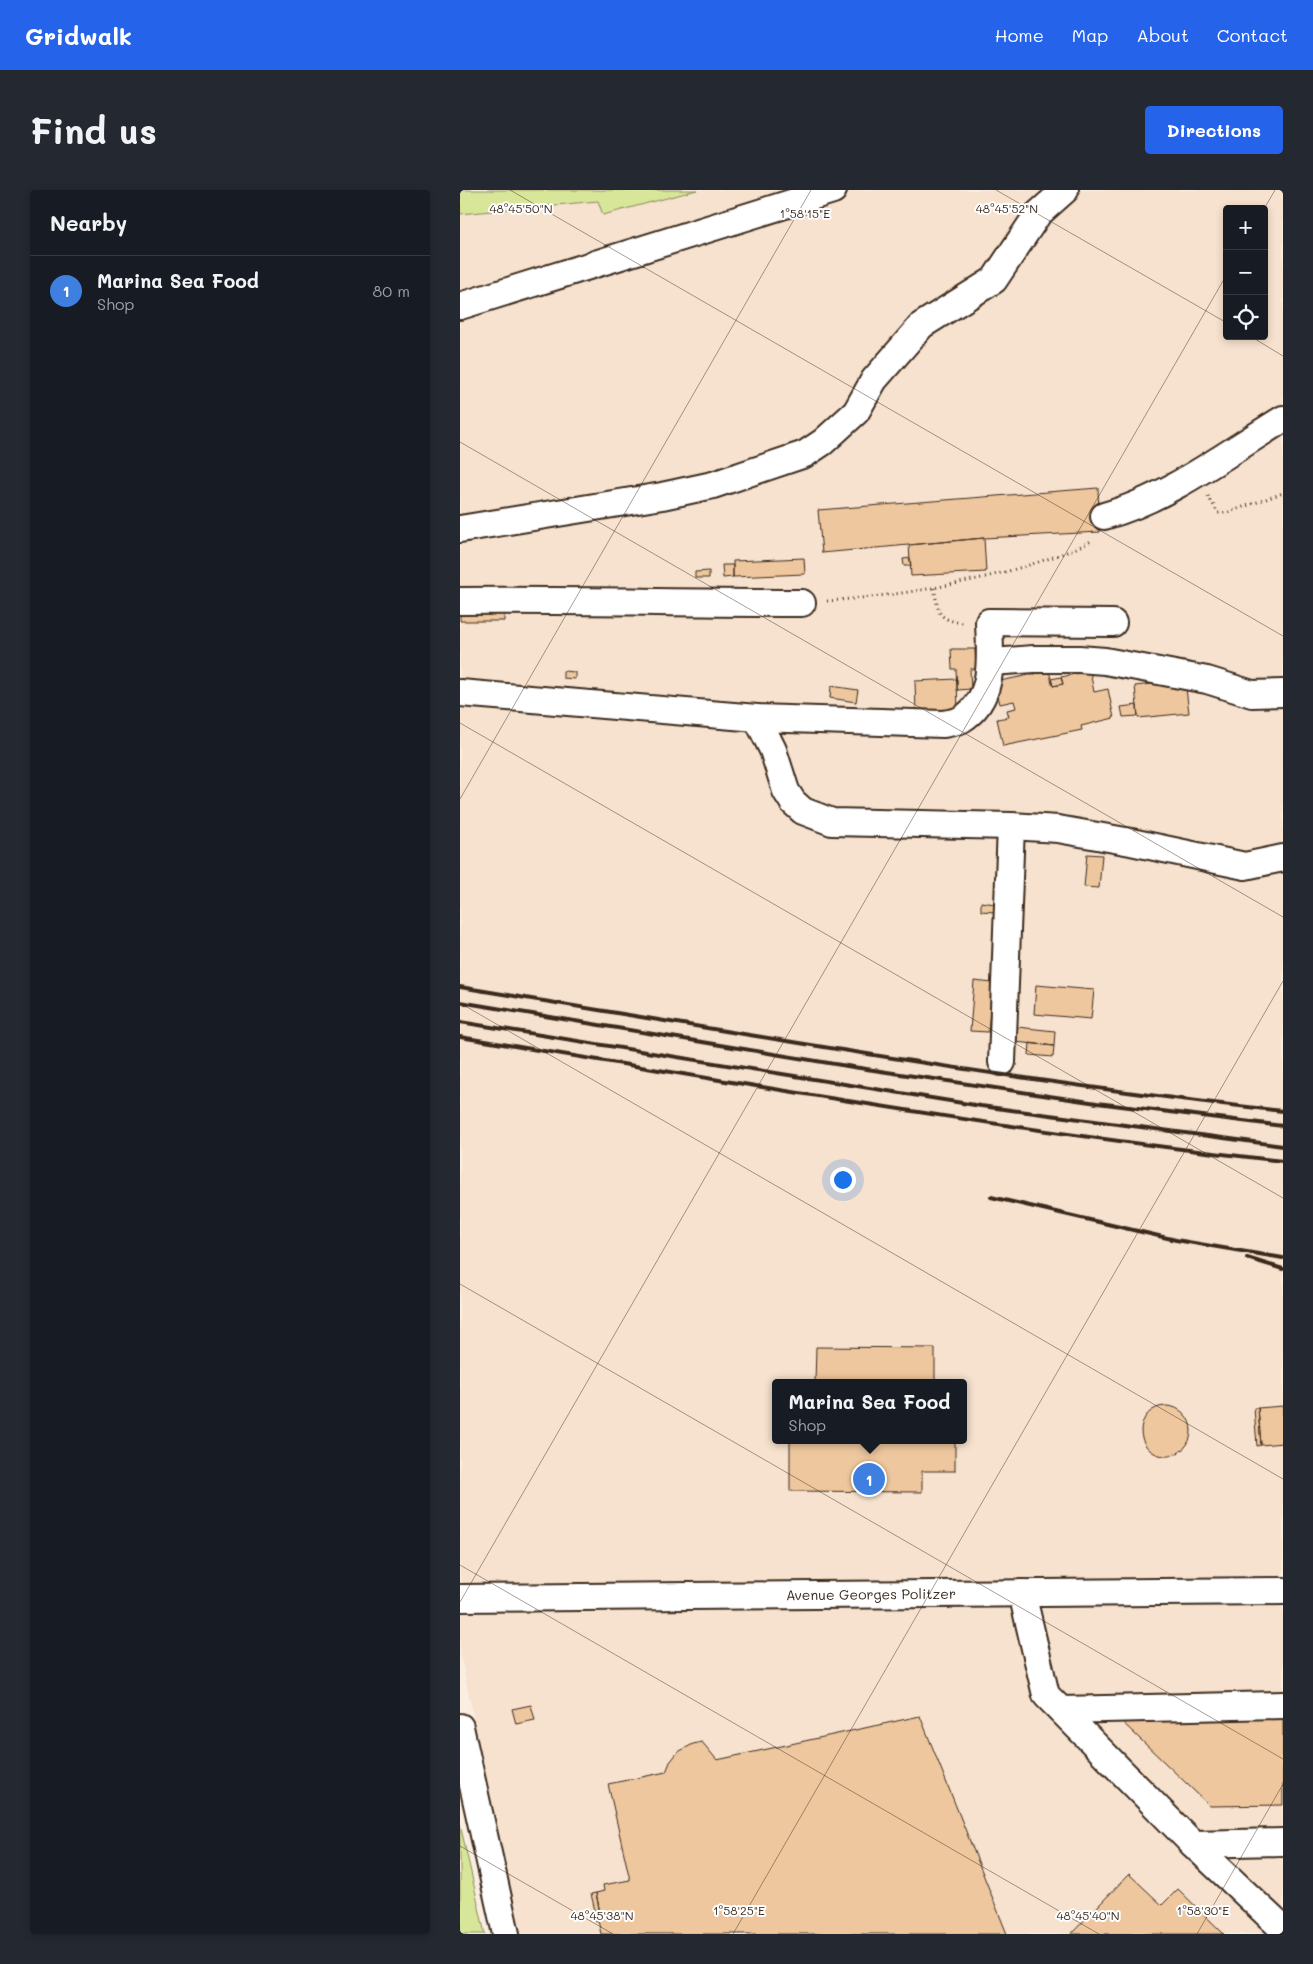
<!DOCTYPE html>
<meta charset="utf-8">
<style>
body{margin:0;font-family:Mali,sans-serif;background:#242831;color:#f1f3f6}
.controls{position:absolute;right:15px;top:15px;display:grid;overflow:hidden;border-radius:5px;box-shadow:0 2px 8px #0003}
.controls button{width:45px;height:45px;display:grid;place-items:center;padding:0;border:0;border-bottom:1px solid #363941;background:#171b24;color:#f1f3f6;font:25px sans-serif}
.you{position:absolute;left:382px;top:989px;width:18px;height:18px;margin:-12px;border:4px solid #fff;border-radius:50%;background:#1a73e8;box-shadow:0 0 0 8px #1a73e833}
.badge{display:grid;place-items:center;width:32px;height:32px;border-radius:50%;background:#2563eb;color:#fff;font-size:16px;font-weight:700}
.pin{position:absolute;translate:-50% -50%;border:2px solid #fff;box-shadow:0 1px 5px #0006}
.popup{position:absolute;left:312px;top:1189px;width:195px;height:65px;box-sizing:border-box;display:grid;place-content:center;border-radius:5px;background:#171b24;filter:drop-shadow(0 1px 4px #0005);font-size:16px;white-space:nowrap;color:#9ea1a6}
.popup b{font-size:19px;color:#f1f3f6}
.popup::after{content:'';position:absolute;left:50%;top:100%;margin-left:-10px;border:10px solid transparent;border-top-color:#171b24}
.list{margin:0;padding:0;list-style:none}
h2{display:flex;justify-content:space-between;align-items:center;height:65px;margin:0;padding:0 20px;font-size:21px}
h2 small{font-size:16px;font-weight:400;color:#9ea1a6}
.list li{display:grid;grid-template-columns:32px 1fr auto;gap:15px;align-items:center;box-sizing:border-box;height:70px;padding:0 20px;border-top:1px solid #363941}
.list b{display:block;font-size:19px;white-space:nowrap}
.list p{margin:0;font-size:16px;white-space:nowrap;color:#9ea1a6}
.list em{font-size:16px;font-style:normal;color:#9ea1a6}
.icon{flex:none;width:28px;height:28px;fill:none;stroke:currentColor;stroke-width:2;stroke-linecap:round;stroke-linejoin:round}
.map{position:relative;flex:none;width:823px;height:1744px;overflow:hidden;border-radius:5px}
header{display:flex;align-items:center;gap:30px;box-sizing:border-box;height:70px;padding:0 25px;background:#2563eb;color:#fff}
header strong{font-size:24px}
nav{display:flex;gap:28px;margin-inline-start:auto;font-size:18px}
.intro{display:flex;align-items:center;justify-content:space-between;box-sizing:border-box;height:120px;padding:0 30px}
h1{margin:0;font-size:35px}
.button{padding:12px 22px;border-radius:5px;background:#2563eb;color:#fff;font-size:18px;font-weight:700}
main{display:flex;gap:30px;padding:0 30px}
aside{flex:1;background:#171b24;border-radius:5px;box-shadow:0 2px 8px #0003}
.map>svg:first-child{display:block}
</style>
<header>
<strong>Gridwalk</strong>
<nav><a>Home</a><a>Map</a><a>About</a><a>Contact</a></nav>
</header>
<div class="intro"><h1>Find us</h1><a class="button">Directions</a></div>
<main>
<aside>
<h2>Nearby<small></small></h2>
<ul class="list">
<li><span class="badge" style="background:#3f7fe0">1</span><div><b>Marina Sea Food</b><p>Shop</p></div><em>80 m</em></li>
</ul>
</aside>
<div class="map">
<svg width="823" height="1744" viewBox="0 0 823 1744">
<rect width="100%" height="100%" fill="#faeee2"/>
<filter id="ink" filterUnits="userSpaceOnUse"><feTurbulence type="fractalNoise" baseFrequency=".02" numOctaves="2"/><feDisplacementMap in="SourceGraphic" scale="10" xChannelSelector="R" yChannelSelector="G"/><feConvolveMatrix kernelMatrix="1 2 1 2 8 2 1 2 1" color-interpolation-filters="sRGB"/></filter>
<g filter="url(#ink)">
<path fill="#f6e2ce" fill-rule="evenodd" d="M237,0H823V1744H60L0,1463V24L139,11L143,25ZM767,19H804V146H767ZM315,1193H503V1250H315Z"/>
<path fill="#d7e699" stroke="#89885c" d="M0,0H237L143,25L138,11L0,24Z
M0,1634L25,1744H0Z"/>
<path fill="#eec79e" stroke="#3b2a1e" d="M638,298L640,342L524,348L362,363L358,320Z
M524,348L526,382L451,386L449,355Z
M344,368L345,384L273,387V371Z
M450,368L451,376H444L443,369Z
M262,375H273V387L263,388Z
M249,381V388H235V382Z
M44,418V431H0V419Z
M491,459H515L516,479H510L511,499L497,500L496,479H492Z
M103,481L115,482V489L103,488Z
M589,481L593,496L603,494L601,487L630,481L634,502L648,499L654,528L621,536L622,540L543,556L537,529L549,527L547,520L556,518L554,511L540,514L535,492Z
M601,487L603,494L593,496L591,489Z
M497,489L498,522L456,523L455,491Z
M725,490L729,523L678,528L675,496Z
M371,496L398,500L396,512L370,508Z
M677,515L678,526L663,527L661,517Z
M627,664L642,665L639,698L624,697Z
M521,712L535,714L534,722L521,721Z
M514,791L533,793L528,842L510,841Z
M576,795L634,800L631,829L574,824Z
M557,837L595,841L594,856L555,852Z
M570,853L594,856L593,867L569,865Z
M356,1157L475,1158V1193H355Z
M823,1216V1253L801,1255L798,1218Z
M681 1241a25 25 0 1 1 50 0a25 25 0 1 1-50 0Z
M794,1218H798L801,1255L797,1256Z
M366,1250H495V1281H462V1302L330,1301V1251Z
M71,1515L75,1530L56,1534L52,1519Z
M823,1525V1615L750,1616L657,1527L665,1533L671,1527L713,1531V1526Z
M460,1526L547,1744H141L138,1730L136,1731L135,1729L141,1728L136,1703L144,1701L143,1695L170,1690L148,1594L206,1582L210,1572L218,1562L233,1554L242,1552L257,1570Z
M669,1684L702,1715L718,1699L764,1744H611Z
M136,1703L141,1728L137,1729L131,1704Z"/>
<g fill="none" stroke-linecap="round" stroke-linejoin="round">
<g stroke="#3b2a1e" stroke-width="30">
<g id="minor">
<path d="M0,116L373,0"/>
<path d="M644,326C707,309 767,263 823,229"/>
<path d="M0,339L202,306L253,295L345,264L363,252L396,222L414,190L462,135L534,90L578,24L605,0"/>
<path d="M0,411C114,410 228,413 342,413"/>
<path d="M531,472L574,469H619L645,471L747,490L792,504L823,503"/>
<path d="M0,503L297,528L483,534C489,533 497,532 502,529C536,508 530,465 529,432L653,433"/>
<path d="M297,528L313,560L326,601L333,612L343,621L372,632L551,636L598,639L671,652L785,676L823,668"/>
<path d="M542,872L551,636"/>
<path d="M562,1403L586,1505L733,1654L823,1739"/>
<path id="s1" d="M0,1408L823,1401"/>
<path d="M601,1520L823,1515"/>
<path d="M0,1537L46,1744"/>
<path d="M733,1654L823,1652"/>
</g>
</g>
<path stroke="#3b2a1e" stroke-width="3" stroke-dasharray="1 4" stroke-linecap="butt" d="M748,306L758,323L769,322L823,303
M474,398C479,423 476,429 503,433
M367,411C435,406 504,395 569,375C591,368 613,361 633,350"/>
<use href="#minor" stroke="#fff" stroke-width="26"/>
<path stroke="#3b2a1e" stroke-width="4" d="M0,797C274,842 547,891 823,921
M0,812L393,877L637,913L823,936
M0,832L521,916L823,956
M0,847C274,892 547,941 823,971
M531,1007L716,1050L823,1068
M787,1068L823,1079"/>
</g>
</g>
<path fill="none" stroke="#3b2a1e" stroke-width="1" stroke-opacity="0.45" d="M50,0L823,446M536,0L767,133M804,19L815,0M790,146L823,166M0,252L823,727M0,533L823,1008M0,609L351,0M0,813L823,1289M0,1094L823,1569M0,1375L639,1744M0,1412L767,84M0,1656L153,1744M273,1744L823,791M737,1744L823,1594"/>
<g text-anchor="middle" stroke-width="4" stroke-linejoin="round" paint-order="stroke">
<g font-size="14" fill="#3b2a1e" stroke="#fff">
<text dy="5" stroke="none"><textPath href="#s1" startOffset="411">Avenue Georges Politzer</textPath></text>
</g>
</g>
<g font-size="12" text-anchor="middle" fill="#3b2a1e" stroke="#fff" stroke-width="4" stroke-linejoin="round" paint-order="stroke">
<text x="61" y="23">48°45'50"N</text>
<text x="547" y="23">48°45'52"N</text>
<text x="345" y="28">1°58'15"E</text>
<text x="279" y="1725">1°58'25"E</text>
<text x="743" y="1725">1°58'30"E</text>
<text x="142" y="1730">48°45'38"N</text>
<text x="628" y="1730">48°45'40"N</text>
</g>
</svg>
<div class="controls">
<button>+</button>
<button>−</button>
<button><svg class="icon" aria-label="locate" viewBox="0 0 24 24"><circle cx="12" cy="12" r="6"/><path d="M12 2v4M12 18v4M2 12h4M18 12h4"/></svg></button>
</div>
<div class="you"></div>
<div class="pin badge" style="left:409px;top:1289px;background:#3f7fe0">1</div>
<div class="popup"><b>Marina Sea Food</b>Shop</div>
</div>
</main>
